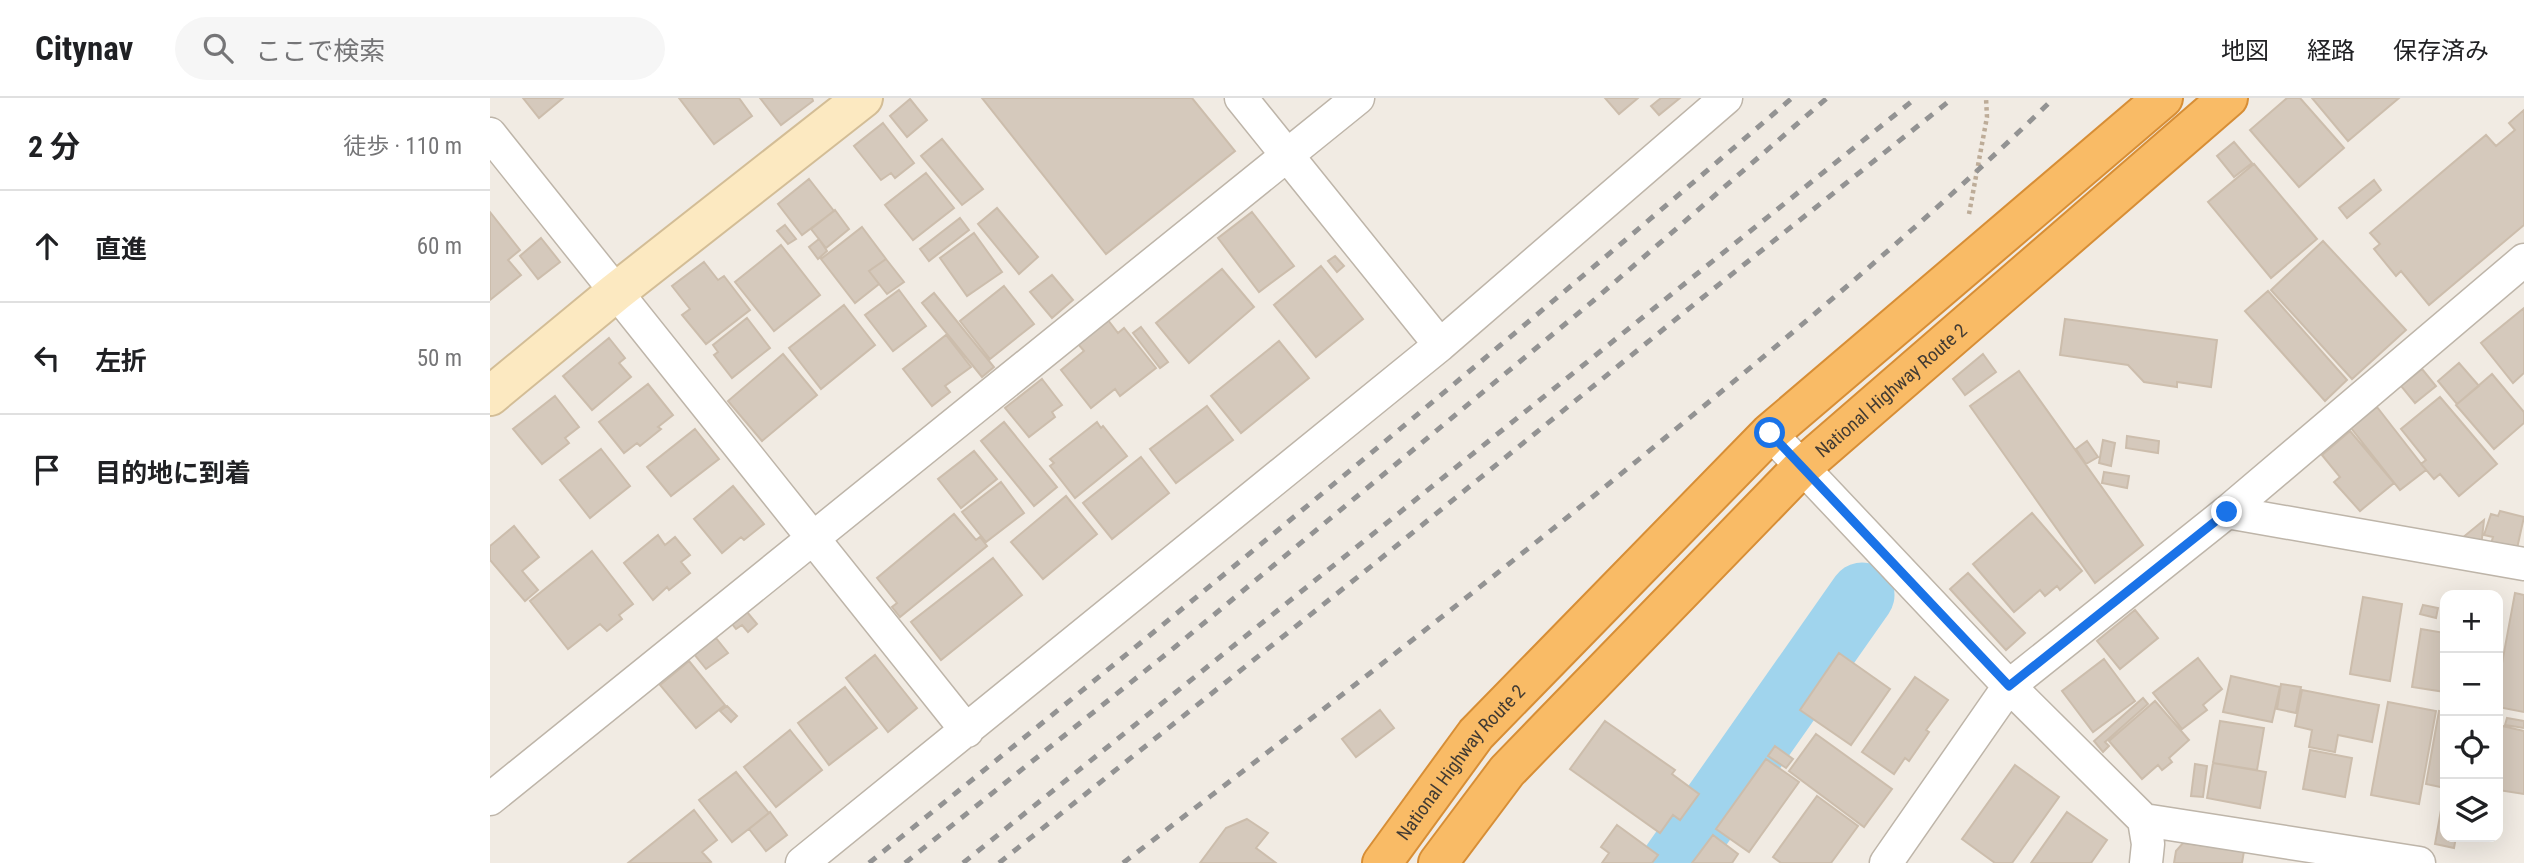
<!DOCTYPE html>
<html lang="ja">
<meta charset="utf-8">
<style>
body{margin:0;font-family:"Roboto Condensed","Noto Sans JP",sans-serif;background:#f6f6f6;color:#202124}
.controls{position:absolute;right:21px;bottom:21px;display:grid;overflow:hidden;border-radius:14px;box-shadow:0 7px 28px #0002}
.controls button{width:63px;height:63px;display:grid;place-items:center;padding:0;border:0;border-bottom:2px solid #e0e0e0;background:#fff;color:#202124;font:35px sans-serif}
.stop{position:absolute;width:21px;height:21px;margin:-16px;border:5px solid #1a73e8;border-radius:50%;background:#fff}
.stop.end{background:#1a73e8;border-color:#fff;box-shadow:0 2px 7px #0008}
.list{margin:0;padding:0;list-style:none}
h2{display:flex;justify-content:space-between;align-items:center;height:91px;margin:0;padding:0 28px;font-size:30px}
h2 small{font-size:23px;font-weight:400;color:#757577}
.list li{display:grid;grid-template-columns:46px 1fr auto;gap:21px;align-items:center;box-sizing:border-box;height:112px;padding:0 28px;border-top:2px solid #e0e0e0}
.list b{display:block;font-size:26px;white-space:nowrap}
.list em{font-size:23px;font-style:normal;color:#757577}
.icon{flex:none;width:38px;height:38px;fill:none;stroke:currentColor;stroke-width:2;stroke-linecap:round;stroke-linejoin:round}
.map{position:relative;flex:none;width:2034px;height:765px;overflow:hidden}
header{display:flex;align-items:center;gap:42px;box-sizing:border-box;height:98px;padding:0 35px;background:#fff;border-bottom:2px solid #e0e0e0}
header strong{font-size:33px}
nav{display:flex;gap:38px;margin-inline-start:auto;font-size:24px}
.search{width:490px;height:63px;background:#f6f6f6;display:flex;align-items:center;gap:18px;box-sizing:border-box;padding:0 24px;border-radius:38px;color:#757577;font-size:26px}
main{display:flex}
aside{flex:1;background:#fff}
.map>svg:first-child{display:block}
</style>
<header>
<strong>Citynav</strong>
<div class="search"><svg class="icon" aria-label="search" viewBox="0 0 24 24"><circle cx="10" cy="10" r="6"/><path d="M15 15l6 6"/></svg>ここで検索</div>
<nav><a>地図</a><a>経路</a><a>保存済み</a></nav>
</header>
<main>
<aside>
<h2>2 分<small>徒歩 · 110 m</small></h2>
<ul class="list">
<li><svg class="icon" aria-label="ahead" viewBox="0 0 24 24"><path d="M12 20V5M6 11l6-6 6 6"/></svg><div><b>直進</b></div><em>60 m</em></li>
<li><svg class="icon" aria-label="left" viewBox="0 0 24 24"><path d="M17 20v-9H6M10 6l-5 5 5 5"/></svg><div><b>左折</b></div><em>50 m</em></li>
<li><svg class="icon" aria-label="arrive" viewBox="0 0 24 24"><path d="M6 21V4h12l-3 4 3 4H6"/></svg><div><b>目的地に到着</b></div></li>
</ul>
</aside>
<div class="map">
<svg width="2034" height="765" viewBox="0 0 2034 765">
<rect width="100%" height="100%" fill="#f1ebe3"/>
<g fill="none" stroke-linecap="round" stroke-linejoin="round">
<path stroke="#a0d4ed" stroke-width="65" d="M1184,765L1372,497"/>
</g>
<path fill="#d5c9bc" stroke="#ccbdac" stroke-width="2" d="M33,0H73L49,20Z
M189,0H249L262,18L224,46Z
M270,0H322L323,3L291,27Z
M492,0H702L745,53L616,156Z
M1115,0H1148L1129,16Z
M1171,0H1190L1169,17L1161,8Z
M1797,0H1810L1854,50L1809,89L1760,32Z
M1822,0H1909L1858,43Z
M420,1L437,22L417,39L400,18Z
M2034,12V127L1939,207L1911,173L1906,178L1884,151L1890,146L1880,135L1996,37L2006,48L2025,32L2019,25Z
M393,25L424,65L405,80L401,75L391,82L364,48Z
M452,41L493,91L472,107L431,58Z
M1744,44L1762,65L1744,79L1727,58Z
M1764,66L1827,141L1781,180L1718,104Z
M436,75L464,110L423,142L395,107Z
M319,81L344,113L312,137L288,106Z
M1884,82L1891,92L1857,120L1849,110Z
M507,110L548,159L529,176L488,126Z
M345,112L359,131L336,150L321,131Z
M0,114L30,152L18,162L31,177L0,202Z
M762,114L804,168L769,194L728,140Z
M470,120L479,132L439,163L430,151Z
M295,127L306,141L298,146L287,133Z
M372,129L396,161L379,173L389,186L365,205L331,161Z
M484,135L512,174L477,198L450,160Z
M51,140L70,164L48,181L30,158Z
M329,141L337,153L328,161L319,149Z
M1833,143L1916,232L1862,281L1781,192Z
M291,147L330,197L284,233L245,184Z
M845,158L854,168L847,174L838,163Z
M396,161L414,184L397,196L379,173Z
M214,164L228,182L234,178L260,212L216,246L192,217L200,211L182,188Z
M831,168L873,221L826,259L784,207Z
M732,171L764,209L699,265L666,225Z
M562,177L583,202L562,220L540,194Z
M514,188L544,226L500,261L470,223Z
M409,192L436,228L403,253L375,217Z
M1778,193L1857,282L1835,303L1755,213Z
M444,195L504,269L492,279L432,205Z
M354,207L385,247L331,291L299,250Z
M2034,210V275L2023,285L1991,245Z
M257,220L280,250L242,280L224,257L228,254L223,247Z
M1575,221L1727,242L1721,289L1687,284V289L1654,284L1638,267L1570,257Z
M618,222L628,235L634,230L666,270L630,298L625,291L601,310L571,272L594,253L588,246Z
M651,229L678,264L670,270L643,235Z
M456,237L481,269L455,288L460,294L442,308L413,271Z
M119,240L135,260L129,265L141,279L102,312L73,278Z
M789,243L819,280L751,335L721,298Z
M293,256L327,297L272,343L238,303Z
M1493,256L1506,274L1475,297L1463,281Z
M1969,265L1989,288L1967,306L1948,283Z
M1932,271L1946,288L1925,305L1911,288Z
M1529,273L1653,447L1605,485L1480,308Z
M2002,276L2034,314V325L2004,351L1966,307Z
M552,281L572,307L562,314L565,319L539,339L515,310Z
M158,286L183,317L168,329L171,331L150,348L147,345L134,355L109,324Z
M65,298L89,329L75,340L79,345L52,366L23,331Z
M1950,299L2007,366L1969,398L1950,376L1944,381L1931,366L1936,362L1911,331Z
M717,308L743,342L686,385L660,351Z
M1887,309L1936,372L1910,392L1861,330Z
M514,324L567,389L544,408L491,343Z
M607,324L611,330L613,328L637,358L585,400L560,368L564,365L560,361Z
M205,331L229,361L181,398L157,369Z
M1860,333L1904,385L1870,413L1844,384L1850,379L1832,357Z
M1637,338L1669,343L1668,355L1636,350Z
M1613,342L1625,345L1621,368L1609,365Z
M1597,343L1608,359L1596,366L1586,351Z
M111,351L140,388L100,420L70,382Z
M484,353L507,381L471,410L448,381Z
M651,359L679,395L622,441L593,405Z
M1614,374L1639,378L1637,390L1612,385Z
M511,384L534,415L496,444L472,414Z
M243,388L274,426L254,442L251,439L232,455L204,421Z
M576,398L607,436L553,481L521,444Z
M2010,413L2034,419L2026,455L2000,449L2003,439L1994,437L2001,416L2008,418Z
M1542,415L1592,473L1570,492L1567,488L1555,498L1550,492L1524,514L1483,466Z
M464,416L486,442L490,439L497,448L410,519L402,509L407,505L387,480Z
M1994,422L1991,449L1966,445Z
M24,428L49,459L32,473L48,492L35,503L0,462V448Z
M168,437L175,447L185,439L200,457L191,464L200,475L179,492L177,489L163,502L134,465Z
M102,453L143,506L129,517L132,521L117,533L110,526L78,551L40,503Z
M503,460L532,497L451,562L421,524Z
M1478,475L1535,535L1516,552L1460,491Z
M2025,495L2034,497V614L2008,609V587Z
M1873,499L1912,506L1900,583L1860,576Z
M1933,507L1948,510L1946,520L1930,516Z
M1645,512L1668,540L1630,571L1607,543Z
M257,514L267,526L258,534L252,527L246,531L242,526Z
M1931,531L1955,535V594L1922,589Z
M226,540L238,555L216,571L204,556Z
M1349,555L1400,591L1361,647L1310,612Z
M385,557L427,610L398,634L356,580Z
M1708,560L1732,591L1713,607L1717,612L1692,631L1663,595Z
M1614,561L1645,603L1603,634L1572,593Z
M199,563L235,607L206,630L170,587Z
M1741,578L1790,589L1782,624L1733,614Z
M1425,579L1458,602L1436,632L1439,634L1419,663L1415,660L1404,676L1372,654Z
M1791,586L1811,589L1806,615L1787,611Z
M355,589L387,630L339,667L308,625Z
M1812,592L1889,607L1882,644L1848,637L1845,654L1819,649L1822,632L1805,628Z
M1653,600L1658,606L1615,644L1619,648L1613,654L1604,643Z
M1665,603L1699,642L1679,660L1682,664L1672,672L1668,667L1652,681L1619,643Z
M1898,604L1946,613L1929,706L1881,697Z
M237,608L247,618L241,624L230,613Z
M890,612L904,630L866,659L852,641Z
M1949,613L1955,614V690L1936,686Z
M2017,620L2034,623V630L2015,627Z
M1115,623L1185,672L1182,676L1209,696L1190,722L1183,717L1170,735L1080,671Z
M1730,623L1774,630L1767,672L1723,665Z
M2008,627L2034,633V696L2008,692Z
M300,632L332,672L286,709L254,669Z
M1326,636L1402,691L1374,729L1299,673Z
M1285,648L1303,661L1296,670L1278,658Z
M1820,652L1862,660L1855,699L1813,691Z
M1276,661L1309,684L1259,754L1226,731Z
M1723,665L1776,674L1770,710L1717,700Z
M1705,666L1717,668L1713,699L1701,698Z
M1525,667L1569,699L1522,765H1505L1472,741Z
M246,674L279,715L242,744L209,702Z
M1327,698L1368,728L1341,765H1291L1283,759Z
M204,712L227,742L212,754L221,764L219,765H138Z
M1951,712L1955,713V739H1966L1964,750L1945,746Z
M280,714L297,737L276,753L259,731Z
M1577,714L1617,742L1601,765H1541Z
M757,721L778,735L766,750L786,765H710L736,730Z
M1127,727L1168,757L1162,765H1112L1119,755L1111,749Z
M1223,737L1248,756L1242,765H1202Z
M1693,745L1754,753L1752,765H1684L1686,753Z"/>
<g fill="none" stroke-linecap="round" stroke-linejoin="round">
<g stroke="#beb5a9" stroke-width="35">
<path id="street" d="M751,0L950,247
M0,36L477,633
M1280,335L1519,588L1654,722L1658,746L1656,765
M1737,414L2034,466
M0,701L868,0
M1654,722L1929,765
M312,765L950,247L1236,0
M1396,765L1519,588L1737,414L2034,162"/>
</g>
<g stroke="#d3bd96" stroke-width="42">
<path id="secondary" d="M0,298L126,194L373,0"/>
</g>
<g stroke="#d78e36" stroke-width="42">
<g id="highway">
<path id="s1" d="M892,765L986,636L1280,335L1673,0"/>
<path id="s2" d="M948,765L1017,673L1312,369L1738,0"/>
</g>
</g>
<path stroke="#bdac98" stroke-width="4.5" stroke-dasharray="3.5 3.5" stroke-linecap="butt" d="M1479,116L1497,19L1496,0"/>
<use href="#street" stroke="#fff" stroke-width="32"/>
<use href="#secondary" stroke="#fce9c1" stroke-width="38"/>
<use href="#highway" stroke="#f9bb66" stroke-width="38"/>
<path stroke="#939393" stroke-width="5" stroke-dasharray="9 9" stroke-linecap="butt" d="M379,765C691,514 999,260 1302,0
M415,765L685,549L1103,203L1337,0
M473,765L1426,0
M509,765L884,466L1212,200L1463,0
M633,765C818,624 1002,482 1181,335C1313,227 1442,119 1564,0"/>
</g>
<g fill="none" stroke-linecap="round" stroke-linejoin="round">
<path stroke="#1a73e8" stroke-width="9" d="M1280,335L1519,588L1737,414"/>
</g>
<g text-anchor="middle" stroke-width="6" stroke-linejoin="round" paint-order="stroke">
<g font-size="19" fill="#423b33" stroke="#fff">
<text dy="7" stroke="none"><textPath href="#s2" startOffset="656">National Highway Route 2</textPath></text>
<text dy="7" stroke="none"><textPath href="#s1" startOffset="128">National Highway Route 2</textPath></text>
</g>
</g>
</svg>
<div class="controls">
<button>+</button>
<button>−</button>
<button><svg class="icon" aria-label="locate" viewBox="0 0 24 24"><circle cx="12" cy="12" r="6"/><path d="M12 2v4M12 18v4M2 12h4M18 12h4"/></svg></button>
<button><svg class="icon" aria-label="layers" viewBox="0 0 24 24"><path d="M12 4l9 5-9 5-9-5zM3 14l9 5 9-5"/></svg></button>
</div>
<div class="stop" style="left:1280px;top:335px"></div>
<div class="stop end" style="left:1737px;top:414px"></div>
</div>
</main>
